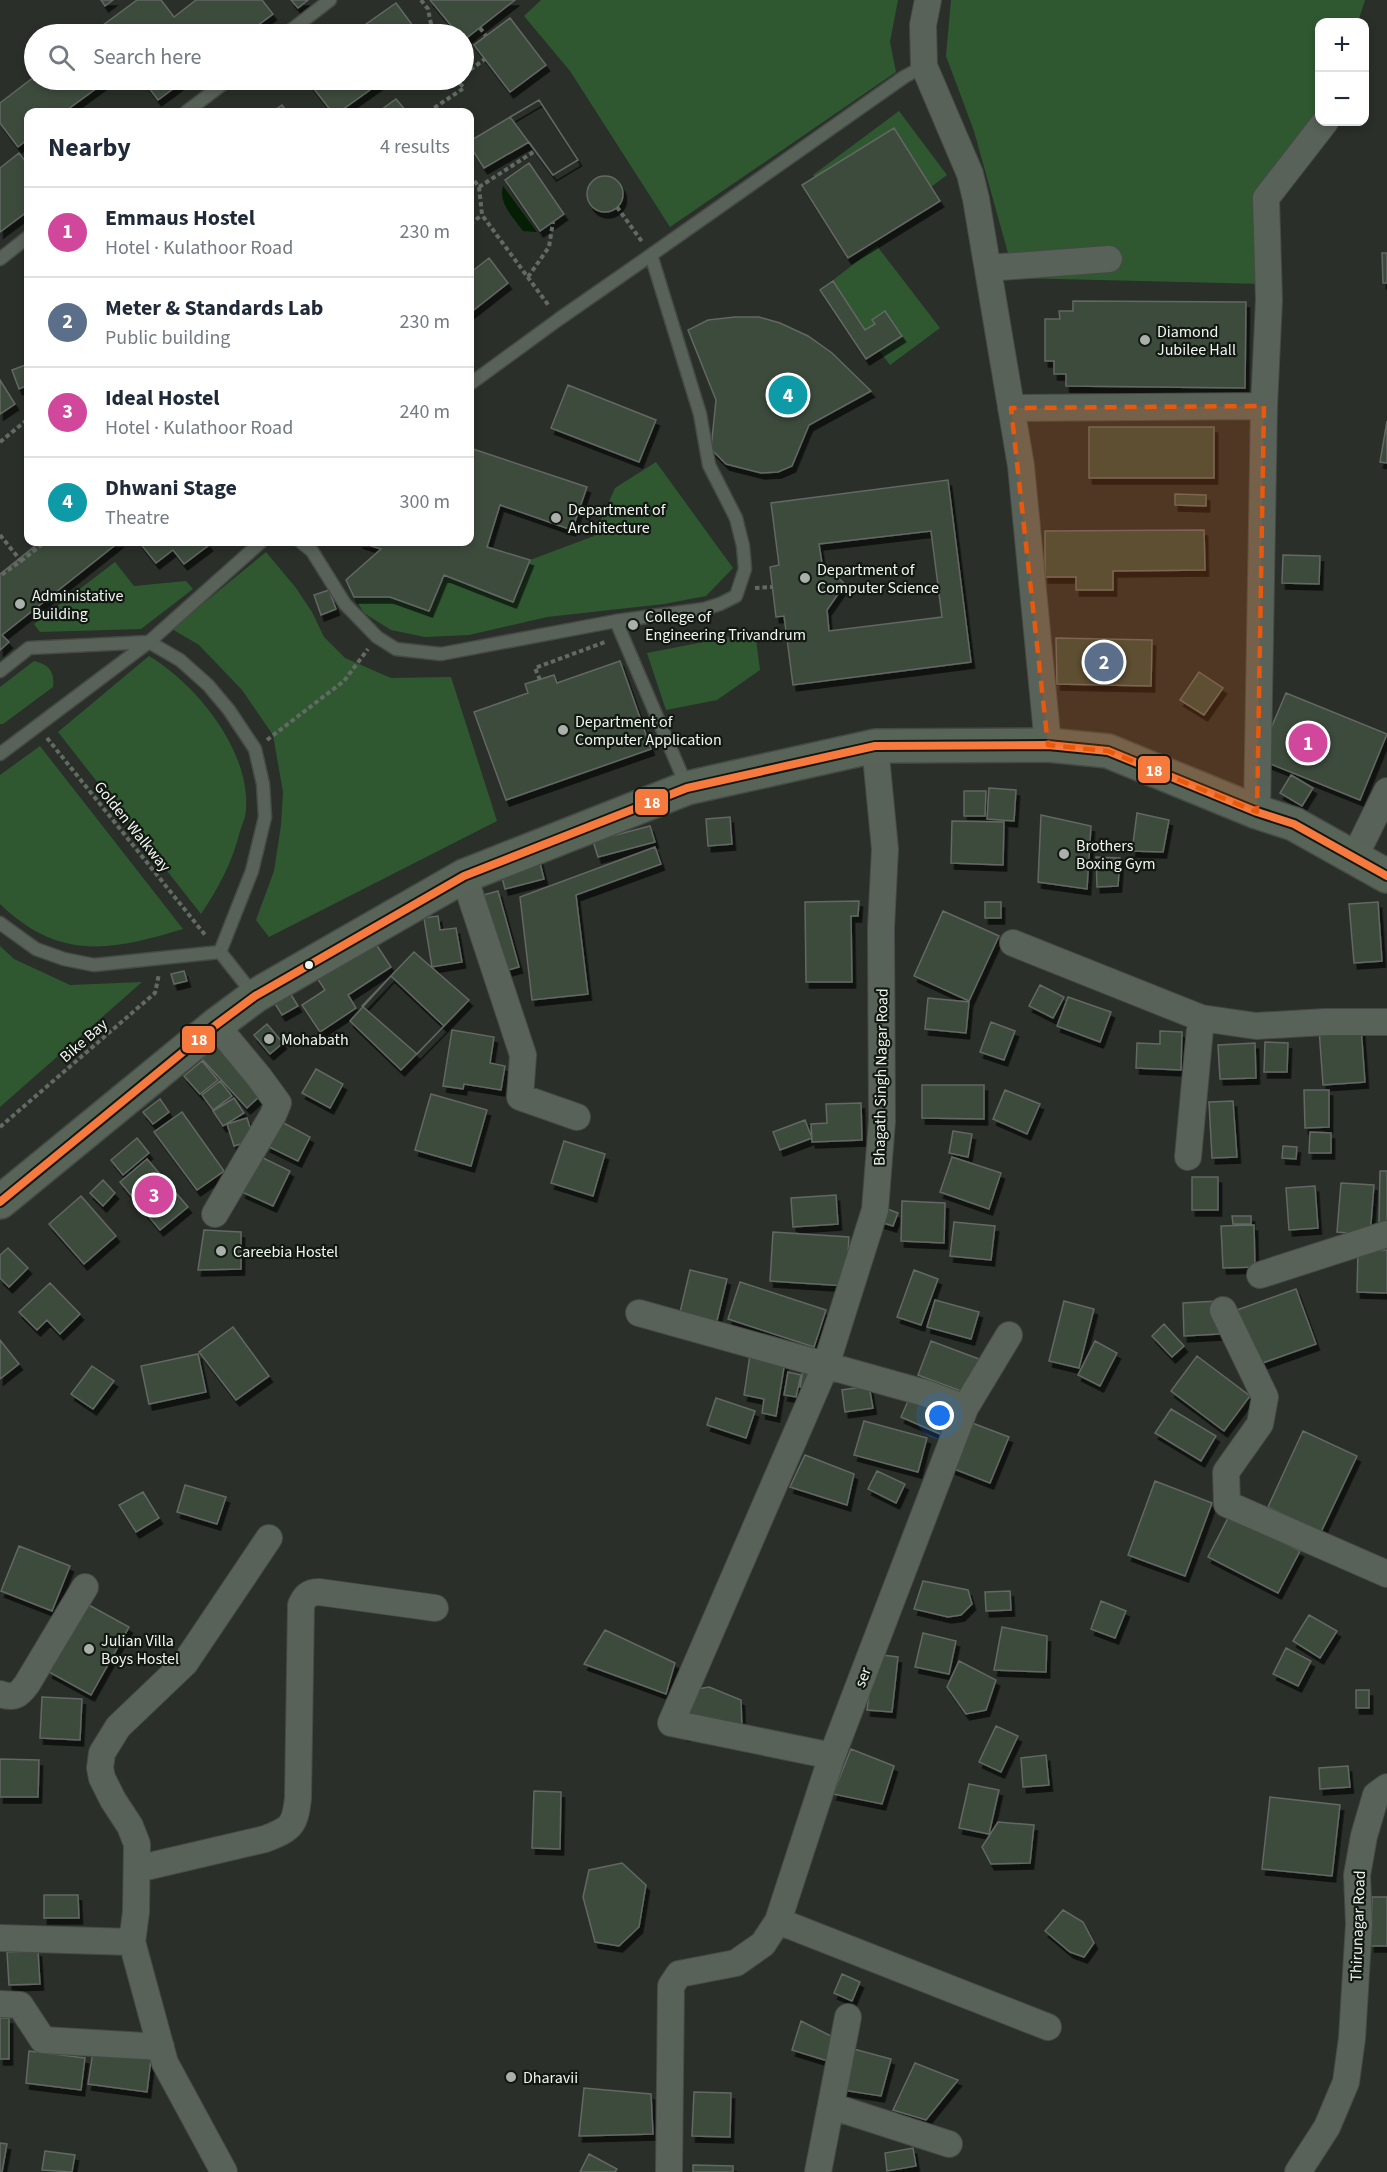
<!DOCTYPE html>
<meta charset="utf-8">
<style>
body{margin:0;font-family:"Source Sans 3",sans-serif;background:#f2f2f3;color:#1f2937}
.controls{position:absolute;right:18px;top:18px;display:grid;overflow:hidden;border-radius:12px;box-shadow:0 3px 9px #0003}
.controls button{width:54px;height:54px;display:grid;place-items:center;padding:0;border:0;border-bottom:2px solid #e0e1e3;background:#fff;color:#1f2937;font:30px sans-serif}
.you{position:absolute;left:940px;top:1416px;width:21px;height:21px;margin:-15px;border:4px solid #fff;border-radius:50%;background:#1a73e8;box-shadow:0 0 0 9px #1a73e833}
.badge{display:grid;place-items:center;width:39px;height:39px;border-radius:50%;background:#5e666b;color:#fff;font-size:20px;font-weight:700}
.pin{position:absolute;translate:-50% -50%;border:3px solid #fff;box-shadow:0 2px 6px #0006}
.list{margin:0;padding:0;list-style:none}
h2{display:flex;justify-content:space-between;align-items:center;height:78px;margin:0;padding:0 24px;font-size:26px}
h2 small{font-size:20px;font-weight:400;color:#747a83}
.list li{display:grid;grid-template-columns:39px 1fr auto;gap:18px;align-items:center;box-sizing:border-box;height:90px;padding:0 24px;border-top:2px solid #e0e1e3}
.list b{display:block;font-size:22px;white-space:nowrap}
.list p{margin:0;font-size:20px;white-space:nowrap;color:#747a83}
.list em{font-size:20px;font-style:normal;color:#747a83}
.icon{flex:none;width:33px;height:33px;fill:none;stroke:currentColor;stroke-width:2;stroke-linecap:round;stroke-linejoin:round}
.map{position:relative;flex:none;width:1387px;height:2172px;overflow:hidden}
.search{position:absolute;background:#fff;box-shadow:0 3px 9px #0003;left:24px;top:24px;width:450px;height:66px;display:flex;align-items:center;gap:15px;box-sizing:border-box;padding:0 21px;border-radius:33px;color:#747a83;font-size:22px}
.panel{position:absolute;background:#fff;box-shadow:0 3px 9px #0003;left:24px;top:108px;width:450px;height:438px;border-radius:12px}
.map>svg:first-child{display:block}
</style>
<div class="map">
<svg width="1387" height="2172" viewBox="0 0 1387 2172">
<defs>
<filter id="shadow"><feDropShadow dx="3.5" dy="6" stdDeviation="0" flood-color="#0009"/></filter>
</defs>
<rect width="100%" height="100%" fill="#2a2f2a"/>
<path fill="#2f5831" d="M541,0H898L890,42L896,72L670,227L570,71L524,16Z
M951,0H1365L1358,22H1320L1319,113L1258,192L1264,284L1015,278L974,131L946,56Z
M899,111L947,175L861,239L813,175Z
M877,246L940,328L890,365L828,284Z
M656,462L733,568L706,596L664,604L547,617L469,635L425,637L391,630L364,613L354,597H390L429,611L444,575L512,601L530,560L594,536L615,488Z
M266,552L296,588L312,612L324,637L345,658L391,678L451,677L497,821L269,937L256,920L274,871L281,825L283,792L273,735L242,690L199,645L172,629Z
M115,562L134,586L186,581L193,589L141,629L40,632L34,624Z
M755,632L760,670L717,700L666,710L647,653Z
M149,656C197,685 250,750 246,809C246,816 242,825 240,831C232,863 219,887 201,914L58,732Z
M34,661C48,664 55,671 53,687L3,724H0V687Z
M40,746L183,929C111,951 59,961 0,904V775Z
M0,946L14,959L70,985L142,982L0,1107Z"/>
<path fill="#041f04" d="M503,186L537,232L523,231C514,218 498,204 503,186Z"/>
<path fill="#3c4b3d" stroke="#636763" stroke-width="1.5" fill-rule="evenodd" filter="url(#shadow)" d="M101,0H113L105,6Z
M137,0H161L174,17L196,0H262L273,14L246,34H91Z
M291,0H308L298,8Z
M430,0H515L464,40V34H458Z
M396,3L419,34H352Z
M510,18L546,65L510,92L474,45Z
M34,77V80H108L64,112H28V139L18,147L0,123V103Z
M143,80H185L158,100Z
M307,80H384L339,112H332Z
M396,99L407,112H378Z
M539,100L578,160L553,175L529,142L484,168L470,146V141Z
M539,100L578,160L553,175L510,117Z
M282,105L287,112H272Z
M894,128L940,201L848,258L802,185Z
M19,153L28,165V211L0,232V168Z
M529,163L564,214L540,231L505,180Z
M587 194a18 18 0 1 1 36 0a18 18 0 1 1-36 0Z
M1382,253H1387V283H1383Z
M489,258L508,283L470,313V273Z
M833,281L865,330L875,324L872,320L885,311L902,336L866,359L820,290Z
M1073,301L1246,302L1245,388L1066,386V374H1054V361H1045V319H1060L1059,311H1073Z
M735,317H759L780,323L808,336L832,353L871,391L809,425L792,466L778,472L761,473L726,464L711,449L716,400L688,330L708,320Z
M28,364V385L19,389L12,370Z
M0,380L15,404L0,414Z
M568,385L656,420L639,462L551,428Z
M1387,421V463L1380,462Z
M1089,427H1214V478H1089Z
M470,448L587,487L572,530L500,505L487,547L530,560L513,602L444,575L429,611L390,597H354L346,580L381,549L359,542H470Z
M948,480L971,662L793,685L784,616L776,617L770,567L779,565L771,503ZM931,531L942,617L829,631L827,610L845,584L822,563L819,544Z
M1175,494L1206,495V506L1175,505Z
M1204,530L1205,570L1113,571V590H1076V577H1045V531Z
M40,542H119L2,635L9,642L0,650V574Z
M139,542H207L209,545L184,564L173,550L156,563Z
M1283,555L1320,556L1319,584L1282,583Z
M329,590L336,609L321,615L314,595Z
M1056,638L1152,640L1151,686L1057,684Z
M620,661L651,749L506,800L474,712L528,693L525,684L554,675L557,683Z
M1199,672L1223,688L1204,715L1180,700Z
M1286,693L1387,734L1360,800L1258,759Z
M1291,775L1313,788L1302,806L1280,793Z
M989,788L1016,790L1014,821L987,819Z
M964,791H986L985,816H964Z
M1137,813L1169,820L1163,852L1132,851Z
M1041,815L1091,826L1087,889L1038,882Z
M730,817L732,844L708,846L706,819Z
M952,821L1004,822L1003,865L951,863Z
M650,826L655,842L598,857L593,841Z
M655,847L661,864L576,895L588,994L532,1000L520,897Z
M1096,857L1120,858L1118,886L1097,887Z
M539,859L544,879L505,889L500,870Z
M498,891L519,967L494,974L473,898Z
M859,901L858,916H851L852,982H806L805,902Z
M985,902H1001V918H985Z
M1378,902L1382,961L1354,963L1349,904Z
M943,911L999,936L969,1001L914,976Z
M438,916L440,930L456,928L462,962L432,967L424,918Z
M374,941L391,967L348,995L356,1008L320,1032L302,1005L325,990L317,978Z
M414,952L469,1000L417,1054L362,1006Z
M184,971L187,981L174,984L171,974Z
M391,976L444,1026L401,1070L350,1021Z
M1040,985L1064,997L1053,1018L1029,1006Z
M290,993L298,1006L282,1015L274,1002Z
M1068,997L1111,1012L1100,1042L1057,1026Z
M928,998L969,1002L966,1033L925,1029Z
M991,1022L1015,1031L1004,1060L980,1052Z
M267,1024L283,1043L270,1054L254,1035Z
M1361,1027L1365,1082L1323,1085L1319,1029Z
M452,1030L494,1037L490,1063L505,1066L501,1090L464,1084L463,1089L443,1086Z
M1160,1031L1182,1032L1181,1070L1136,1068L1137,1043L1160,1044Z
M221,1042L266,1090L247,1108L202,1059Z
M1265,1042L1288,1043L1287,1072H1264Z
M1255,1043L1256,1078L1220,1079L1218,1045Z
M202,1061L218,1080L200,1094L184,1076Z
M316,1069L343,1084L330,1108L302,1093Z
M220,1081L232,1096L213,1110L202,1095Z
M922,1085H984V1119L922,1118Z
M1005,1090L1040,1104L1027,1134L993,1119Z
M1304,1090H1329V1127L1305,1128Z
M431,1094L487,1110L471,1166L415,1150Z
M234,1098L244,1113L223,1126L213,1111Z
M160,1099L169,1112L153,1124L143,1112Z
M1233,1101L1237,1157L1212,1158L1209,1102Z
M861,1103L862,1140L812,1142L811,1124L827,1123L826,1104Z
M182,1112L224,1171L197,1190L154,1132Z
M247,1118L254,1140L234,1146L227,1124Z
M805,1120L812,1138L780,1150L773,1132Z
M280,1121L310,1137L298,1161L267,1146Z
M953,1131L972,1134L968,1157L949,1153Z
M1310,1132L1331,1133V1153H1309Z
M137,1138L149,1153L123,1175L111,1160Z
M564,1141L605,1154L593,1196L551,1183Z
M1283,1146L1297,1147L1296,1159L1282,1158Z
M259,1156L290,1171L273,1206L242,1192Z
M952,1157L1001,1173L989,1209L940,1192Z
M147,1159L188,1207L160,1230L120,1182Z
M1380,1171H1387V1223H1379Z
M1192,1177H1218V1210H1192Z
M103,1180L115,1193L103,1206L90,1193Z
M1341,1183L1374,1185L1370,1235L1337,1232Z
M1315,1186L1318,1228L1289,1230L1286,1188Z
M836,1195L838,1224L793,1227L791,1198Z
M81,1196L116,1236L84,1264L49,1224Z
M902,1201L945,1203L944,1243L901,1241Z
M882,1207L898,1213L893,1226L877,1221Z
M1232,1216H1251V1224H1233Z
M954,1222L995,1226L991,1260L950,1256Z
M1254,1225L1255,1267L1223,1268L1221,1226Z
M204,1230L241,1232V1269L198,1270Z
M773,1232L849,1237L846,1286L770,1281Z
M8,1248L28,1268L9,1287L0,1278V1255Z
M1358,1250H1387V1293L1357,1292Z
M690,1270L727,1279L715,1329L678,1321Z
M914,1270L938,1279L921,1325L897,1317Z
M740,1282L826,1310L814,1347L728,1319Z
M50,1283L80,1314L60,1334L47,1320L37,1330L19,1312Z
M1296,1289L1316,1344L1257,1365L1237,1310Z
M935,1300L979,1312L971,1339L927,1327Z
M1064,1301L1094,1309L1079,1368L1049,1361Z
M1217,1301L1219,1334L1184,1336L1183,1303Z
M1164,1324L1184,1346L1172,1357L1152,1336Z
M233,1327L269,1376L236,1400L199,1352Z
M0,1340L19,1364L0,1379Z
M931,1341L979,1359L966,1393L918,1375Z
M1095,1341L1117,1353L1100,1386L1078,1375Z
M198,1354L206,1392L149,1404L141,1366Z
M750,1355L785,1361L776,1416L762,1413L764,1399L744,1395Z
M1197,1356L1250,1396L1224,1431L1171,1391Z
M804,1364L817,1367L812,1389L800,1387Z
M92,1366L114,1381L93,1409L71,1394Z
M788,1372L801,1375L796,1397L784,1395Z
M869,1386L873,1408L845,1412L842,1390Z
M911,1394L957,1413L947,1437L901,1417Z
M716,1398L755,1411L746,1438L707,1425Z
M1171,1409L1216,1436L1201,1461L1155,1433Z
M864,1421L927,1438L918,1472L854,1455Z
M967,1421L1009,1437L990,1483L949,1467Z
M1303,1431L1357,1456L1321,1532L1268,1507Z
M805,1455L854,1474L847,1505L790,1487Z
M877,1471L905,1484L896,1503L868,1489Z
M1155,1481L1212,1503L1185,1576L1128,1555Z
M185,1485L226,1497L217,1524L177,1512Z
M143,1492L159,1518L136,1532L119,1505Z
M1229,1516L1300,1551L1278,1593L1208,1557Z
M19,1546L70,1566L52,1611L1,1591Z
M923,1581L968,1590L972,1604L961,1615L948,1617L914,1609Z
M1010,1591L1011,1610L986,1611L985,1592Z
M1101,1601L1126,1611L1115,1638L1091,1629Z
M87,1604L129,1627L91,1695L49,1672Z
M1309,1615L1337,1631L1320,1658L1293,1641Z
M1002,1627L1047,1636L1046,1672L994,1670Z
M605,1630L675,1663L666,1694L584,1664Z
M923,1633L956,1641L949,1674L915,1667Z
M1286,1648L1311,1661L1298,1686L1273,1674Z
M874,1654L898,1657L892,1712L867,1710Z
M959,1661L996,1680L986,1710L966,1714L947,1687Z
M709,1687L741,1700L742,1730L684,1735L686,1691Z
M1356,1690H1369V1708H1356Z
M42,1697L82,1699L80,1740L40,1738Z
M996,1726L1018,1736L1001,1772L979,1762Z
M851,1749L894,1766L882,1804L833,1794Z
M1046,1755L1049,1785L1023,1787L1021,1758Z
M0,1759L39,1760L38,1797H0Z
M1348,1766L1350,1787L1320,1789L1319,1768Z
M969,1784L999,1790L989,1834L959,1828Z
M534,1791L561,1792L560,1849L532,1848Z
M1270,1797L1340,1805L1332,1876L1262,1869Z
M998,1822L1034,1825L1030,1863L991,1864L982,1847Z
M622,1863L646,1885L639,1927L619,1946L595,1942L583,1897L589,1870Z
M44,1895H78L79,1918H44Z
M1372,1897H1387V1946H1371Z
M1063,1910L1083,1922L1094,1943L1084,1957L1070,1952L1045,1931Z
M38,1951L40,1984L9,1985L7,1952Z
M842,1974L860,1982L852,2001L834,1993Z
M0,2018H9V2059H0Z
M801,2021L835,2038L831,2062L792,2050Z
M850,2048L891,2059L881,2096L842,2090Z
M29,2051L85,2058L81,2090L26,2083Z
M93,2052L151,2059L147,2092L88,2084Z
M915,2063L958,2080L926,2120L893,2110Z
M584,2088L651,2094L653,2134L579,2136Z
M694,2092L731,2093L730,2137L692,2136Z
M0,2143L7,2144L2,2172H0Z
M913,2148L916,2166L887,2171L885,2153Z
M45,2151L75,2155L72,2172L42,2170Z
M589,2154L617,2169L615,2172H580Z
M693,2165L733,2166V2172H693Z"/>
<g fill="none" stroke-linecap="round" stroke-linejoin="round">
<g stroke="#464a46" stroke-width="15">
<path id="service" d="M286,34L330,0
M186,112L228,80
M651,255L904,77L924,66
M0,259L28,237
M301,542L312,551L345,604L377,637L396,649L441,654L616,621L704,609L720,604L736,596L745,569L743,546L736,518L709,465L700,414L651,255L559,319L470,384
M616,621L687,787
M0,671L29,648L149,642L180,660L208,685L229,710L255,749L263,784L265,817L252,871L220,952
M0,754L149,642L261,542
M0,923L36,949L64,959L94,965L220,952
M220,952L254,995"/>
</g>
<g stroke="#464a46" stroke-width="28">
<path id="minor" d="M928,0L923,25L924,66L970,174L976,199L1021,466L1048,745
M988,268L1109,259
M1264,406L1269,300L1266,198L1325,122
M1011,408L1264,406L1257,812
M1354,858L1387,791
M464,876L523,1055L520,1097L577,1117
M1013,943L1201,1018L1256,1026L1325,1022H1387
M1188,1157L1201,1018
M215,1214L273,1115L278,1103L259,1077L216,1025
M1260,1275L1387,1234
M1223,1310L1265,1397L1260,1424L1226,1472L1227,1504L1387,1574
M639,1313L925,1393L965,1408L832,1756L778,1921L763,1944L736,1963L679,1974L671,1986L669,2172
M965,1408L1009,1335
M0,1694C14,1699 19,1695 27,1684L85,1587
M832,1756L671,1723L826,1365L875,1210L882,1121L881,928L885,849L875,746
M137,1869L265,1839C291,1829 295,1826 298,1798L301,1605C305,1596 309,1592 319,1592L435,1608
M778,1921L1048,2027
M0,1938L132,1942L165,2063L224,2172
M132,1942L136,1912L137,1844L130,1826L113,1800L102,1778L100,1768L102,1753L118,1727L185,1663L269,1538
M0,2004L20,2005L43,2040L161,2047
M831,2106L949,2144
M818,2172L848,2017
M1298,2172L1327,2127L1346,2082L1352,2038L1359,1924L1357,1875L1364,1836L1376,1795L1387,1787"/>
</g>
<g stroke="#464a46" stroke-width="36">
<path id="secondary" d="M0,1202L216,1025L255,996L464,876L687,788L875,746L1048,745L1108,751L1257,812L1294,824L1387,876"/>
</g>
<path stroke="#636a63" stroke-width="4" stroke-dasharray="4.5 3" stroke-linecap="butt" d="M421,0L428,9L433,34
M480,28L486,36
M464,74L485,59
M428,112L464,88L457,80
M470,175L479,187L482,215L549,306
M479,187L535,151
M617,207L643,243
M470,224L482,215
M528,277L549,247L553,222
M0,442L28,419
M0,535L21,561L0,576
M21,561L45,542
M755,588L772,587
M540,680L535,668L605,642
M47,738L206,936
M267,740L344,681L368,649
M0,1127L155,993L159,974"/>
<use href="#service" stroke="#596259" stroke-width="12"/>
<use href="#minor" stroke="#596259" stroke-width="26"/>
<use href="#secondary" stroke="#596459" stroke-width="33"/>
<g stroke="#131813" stroke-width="12">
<path id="bus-1" d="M0,1202L216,1025L255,996L464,876L687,788L875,746L1048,745L1108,751L1257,812L1294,824L1387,876"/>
</g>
<use href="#bus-1" stroke="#f6793e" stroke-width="8"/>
</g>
<path fill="#e8590c" fill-opacity="0.2" stroke="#e8590c" stroke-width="4.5" stroke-dasharray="12 8" stroke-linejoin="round" d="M1264,406L1257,812L1108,751L1048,745L1011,408Z"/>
<g fill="#aab0aa" stroke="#131813" stroke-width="2">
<circle cx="1145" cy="340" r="6"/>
<circle cx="556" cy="518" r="6"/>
<circle cx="805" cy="578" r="6"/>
<circle cx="20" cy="604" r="6"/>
<circle cx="633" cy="625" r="6"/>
<circle cx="563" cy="730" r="6"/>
<circle cx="1064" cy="854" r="6"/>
<circle cx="269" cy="1039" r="6"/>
<circle cx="221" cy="1251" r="6"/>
<circle cx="89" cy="1649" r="6"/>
<circle cx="511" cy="2077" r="6"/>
</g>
<circle fill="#eff6ef" stroke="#131813" stroke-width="2" cx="309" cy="965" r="5"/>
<g text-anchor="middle" stroke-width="4.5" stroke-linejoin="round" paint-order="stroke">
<g font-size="16" fill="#eff6ef" stroke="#131813" text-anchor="start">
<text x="1157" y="337">Diamond<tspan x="1157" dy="18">Jubilee Hall</tspan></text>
<text x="568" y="515">Department of<tspan x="568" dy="18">Architecture</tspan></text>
<text x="817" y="575">Department of<tspan x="817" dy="18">Computer Science</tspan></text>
<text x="32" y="601">Administative<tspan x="32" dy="18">Building</tspan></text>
<text x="645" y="622">College of<tspan x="645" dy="18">Engineering Trivandrum</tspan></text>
<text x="575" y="727">Department of<tspan x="575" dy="18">Computer Application</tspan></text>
<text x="1076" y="851">Brothers<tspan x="1076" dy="18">Boxing Gym</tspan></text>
<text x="281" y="1045">Mohabath</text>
<text x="233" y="1257">Careebia Hostel</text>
<text x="101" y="1646">Julian Villa<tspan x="101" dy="18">Boys Hostel</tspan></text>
<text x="523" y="2083">Dharavii</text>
</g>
<g font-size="16" fill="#eff6ef" stroke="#131813">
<text transform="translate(133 826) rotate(51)" y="6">Golden Walkway</text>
<text transform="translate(83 1040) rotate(-41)" y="6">Bike Bay</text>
<text transform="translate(880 1077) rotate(-89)" y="6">Bhagath Singh Nagar Road</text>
<text transform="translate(862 1677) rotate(-69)" y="6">ser</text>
<text transform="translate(1357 1926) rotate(-88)" y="6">Thirunagar Road</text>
</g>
</g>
<g stroke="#131813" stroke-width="2">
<rect x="1137" y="755" width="34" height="29" rx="6" fill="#f6793e"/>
<rect x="634" y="788" width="35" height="28" rx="6" fill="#f6793e"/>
<rect x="181" y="1025" width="35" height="29" rx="6" fill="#f6793e"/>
</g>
<g font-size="16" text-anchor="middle" font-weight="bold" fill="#fff">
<text x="1154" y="776">18</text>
<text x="652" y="808">18</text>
<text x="199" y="1045">18</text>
</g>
</svg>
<div class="controls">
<button>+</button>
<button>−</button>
</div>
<div class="you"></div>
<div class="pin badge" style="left:1308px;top:743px;background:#d1479c">1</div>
<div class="pin badge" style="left:1104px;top:662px;background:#5c6f8a">2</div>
<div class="pin badge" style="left:154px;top:1195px;background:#d1479c">3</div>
<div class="pin badge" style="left:788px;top:395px;background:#0f9aa8">4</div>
<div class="search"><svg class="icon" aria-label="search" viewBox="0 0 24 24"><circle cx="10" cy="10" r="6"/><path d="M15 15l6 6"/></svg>Search here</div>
<section class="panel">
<h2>Nearby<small>4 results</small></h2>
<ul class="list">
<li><span class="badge" style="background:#d1479c">1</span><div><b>Emmaus Hostel</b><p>Hotel · Kulathoor Road</p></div><em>230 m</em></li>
<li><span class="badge" style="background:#5c6f8a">2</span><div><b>Meter &amp; Standards Lab</b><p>Public building</p></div><em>230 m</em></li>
<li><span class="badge" style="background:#d1479c">3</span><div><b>Ideal Hostel</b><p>Hotel · Kulathoor Road</p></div><em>240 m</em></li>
<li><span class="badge" style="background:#0f9aa8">4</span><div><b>Dhwani Stage</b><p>Theatre</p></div><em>300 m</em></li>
</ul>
</section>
</div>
